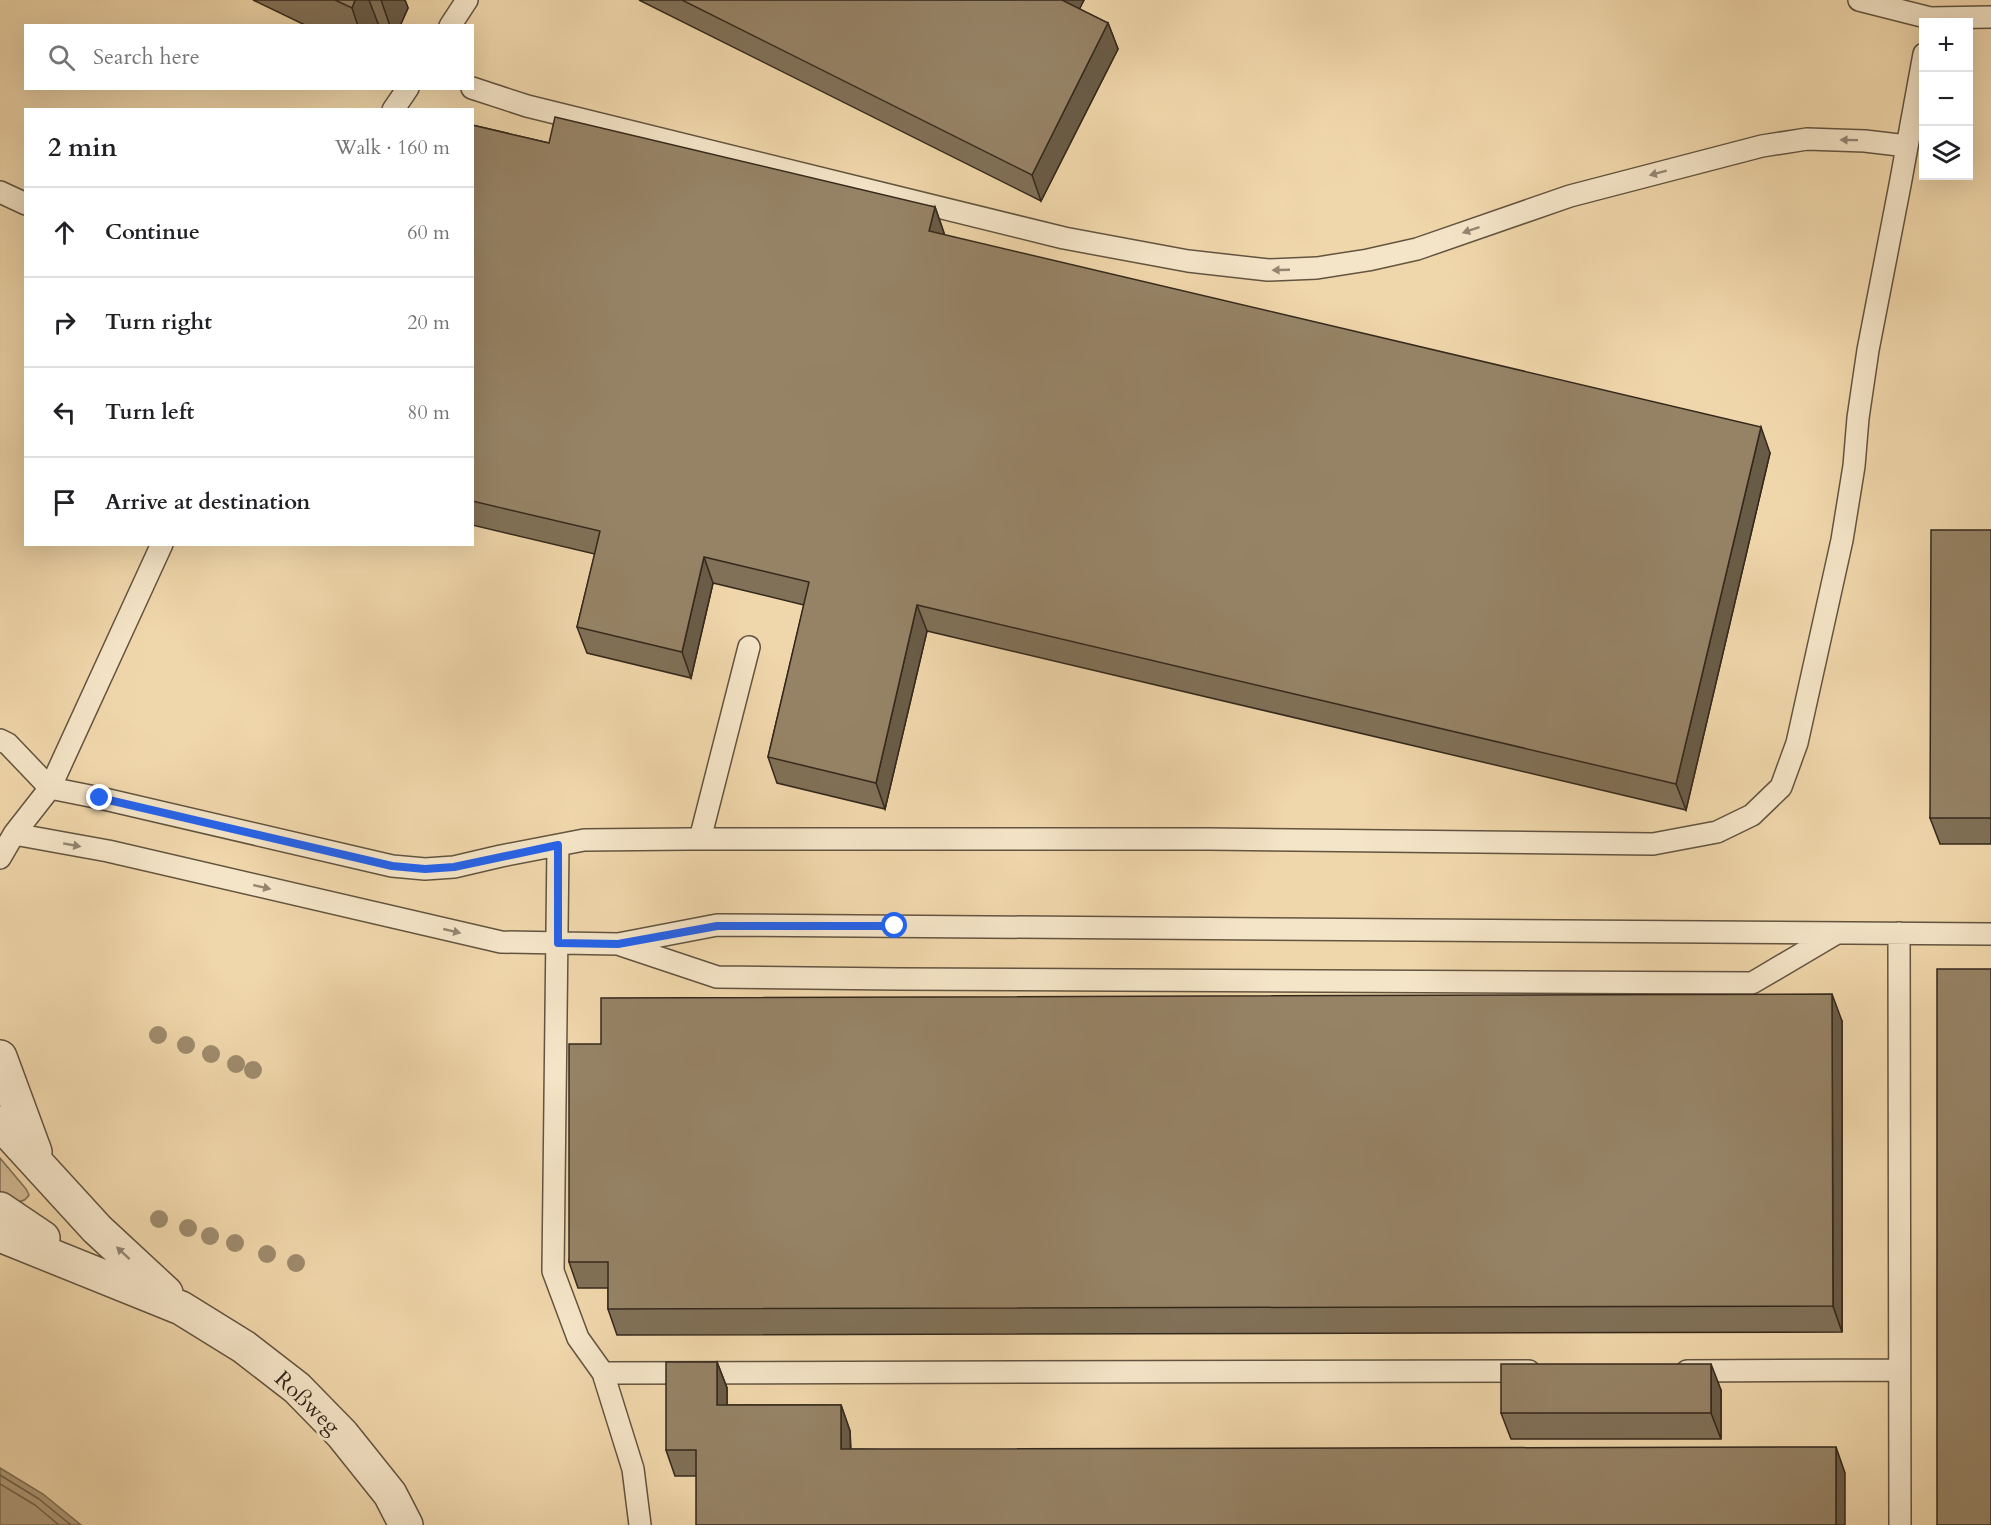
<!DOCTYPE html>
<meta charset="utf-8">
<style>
body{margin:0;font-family:Cardo,serif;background:#f6f6f6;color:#202124}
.controls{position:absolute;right:18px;top:18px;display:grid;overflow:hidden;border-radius:0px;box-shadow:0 6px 24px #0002}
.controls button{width:54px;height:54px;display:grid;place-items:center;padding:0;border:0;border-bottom:2px solid #e0e0e0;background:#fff;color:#202124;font:30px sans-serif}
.stop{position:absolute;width:18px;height:18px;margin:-14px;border:4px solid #2563eb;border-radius:50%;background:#fff}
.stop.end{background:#2563eb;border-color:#fff;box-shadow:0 2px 6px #0008}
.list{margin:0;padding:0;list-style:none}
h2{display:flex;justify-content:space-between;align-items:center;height:78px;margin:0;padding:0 24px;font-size:26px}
h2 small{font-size:20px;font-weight:400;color:#757577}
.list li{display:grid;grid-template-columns:39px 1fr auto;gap:18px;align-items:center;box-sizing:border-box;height:90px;padding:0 24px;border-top:2px solid #e0e0e0}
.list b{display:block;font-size:22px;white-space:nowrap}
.list em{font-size:20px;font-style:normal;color:#757577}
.icon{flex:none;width:33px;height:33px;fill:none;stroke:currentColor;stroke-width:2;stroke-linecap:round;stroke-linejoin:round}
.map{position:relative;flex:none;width:1991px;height:1525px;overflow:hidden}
.search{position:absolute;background:#fff;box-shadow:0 6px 24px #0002;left:24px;top:24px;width:450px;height:66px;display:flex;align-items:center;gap:15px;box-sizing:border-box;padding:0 21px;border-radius:0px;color:#757577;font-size:22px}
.panel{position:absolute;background:#fff;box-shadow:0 6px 24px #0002;left:24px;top:108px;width:450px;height:438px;border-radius:0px}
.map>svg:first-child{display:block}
</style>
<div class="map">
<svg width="1991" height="1525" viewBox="0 0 1991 1525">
<rect width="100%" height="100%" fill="#f0d7ab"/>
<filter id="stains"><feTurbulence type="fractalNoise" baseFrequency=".00333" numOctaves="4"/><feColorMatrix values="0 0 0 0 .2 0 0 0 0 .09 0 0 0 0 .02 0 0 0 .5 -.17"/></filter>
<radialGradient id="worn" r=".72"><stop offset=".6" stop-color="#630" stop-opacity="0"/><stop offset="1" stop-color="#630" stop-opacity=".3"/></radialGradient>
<path fill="#d0b993" stroke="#827058" stroke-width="1.5" d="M0,1158L26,1189L29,1195C22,1207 10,1199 0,1195Z"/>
<path fill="#b09c7a" stroke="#7e6e54" stroke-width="1.5" d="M0,1468L43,1494L81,1525H0Z"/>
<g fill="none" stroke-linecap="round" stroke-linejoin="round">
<path stroke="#72624b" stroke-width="1.5" d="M0,1475L39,1499L71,1525
M0,1484L35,1505L59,1525"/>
<g stroke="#635440" stroke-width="24">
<path id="service" d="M1859,0L1930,18L1991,17
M450,26L467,0
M472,88L527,106L1064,238L1188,261L1268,270L1317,268L1368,260L1417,249L1570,196L1762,146L1807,139L1865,141L1907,146
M393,110L408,88
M0,192L26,204
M0,740L8,744L50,788L100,798L392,866L425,869L454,867L501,856L584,840L689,839H1208L1653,844L1717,832L1752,815L1781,787L1797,743L1842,540L1854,466L1858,418L1868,350L1900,185L1924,54
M14,834L108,851L501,942L618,944L717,925L1991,934
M700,839L749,647
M558,845L553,1271L578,1338L603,1373L633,1469L640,1525
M0,858L14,834L50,788L162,544
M1899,933L1900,1525
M621,945L717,977L898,979L1752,983L1837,933
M1687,1371L1899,1370
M603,1373L1529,1371"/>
</g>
<g stroke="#635440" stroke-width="36">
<path id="minor" d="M0,1057L35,1152
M0,1123L97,1229L166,1293
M0,1209L43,1238
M0,1235L181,1308L244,1347L297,1388L342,1434L390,1494L406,1525"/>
</g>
<use href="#service" stroke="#f5e5c8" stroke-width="21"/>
<use href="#minor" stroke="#f5e5c8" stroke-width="33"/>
</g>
<g fill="#9e8b6d">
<circle cx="158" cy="1035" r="9"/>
<circle cx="186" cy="1045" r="9"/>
<circle cx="211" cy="1054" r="9"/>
<circle cx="236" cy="1064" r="9"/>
<circle cx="253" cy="1070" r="9"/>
<circle cx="159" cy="1219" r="9"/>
<circle cx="188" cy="1228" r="9"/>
<circle cx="210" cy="1236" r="9"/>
<circle cx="235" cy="1243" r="9"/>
<circle cx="267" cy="1254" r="9"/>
<circle cx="296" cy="1263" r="9"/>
</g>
<path fill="#817158" stroke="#34281c" stroke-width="1.5" d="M253,0H405L408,8L400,26H307Z
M639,0H1084L1079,9L1108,23L1118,49L1041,201Z
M472,125L549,143L935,207L944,233V235L1770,453L1686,810L927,631L885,809L777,783L768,757L804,605L713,583L691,678L587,653L577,627L595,554L472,525Z
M1991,530V844H1940L1930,818Z
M1842,1021V1332L617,1335L608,1309V1288H578L569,1262L601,1044Z
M717,1362L727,1388V1405H841L850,1431L851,1449L1845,1473L675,1476L666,1450Z
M1721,1390V1439H1511L1501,1413Z"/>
<path fill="#695c47" stroke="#34281c" stroke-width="1.5" d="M355,0H369L379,26H358L352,8Z
M381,0H405L408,8L400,26H390Z
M1061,0H1084L1071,26Z
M1108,23L1118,49L1041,201L1032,175Z
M935,207L944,233L938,257L929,231Z
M1761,427L1770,453L1686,810L1676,784Z
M704,557L713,583L691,678L682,652Z
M917,605L927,631L885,809L876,783Z
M1832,994L1842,1021V1332L1833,1306Z
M717,1362L727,1388V1431L717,1405Z
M1711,1364L1721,1390V1439L1711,1413Z
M841,1405L850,1431L851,1475L841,1449Z
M1836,1447L1845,1473V1525H1836Z"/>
<path fill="#968366" stroke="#34281c" stroke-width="1.5" d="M335,0H355L352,8Z
M682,0H1062L1108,23L1032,175Z
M555,117L935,207L929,231L1761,427L1676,784L917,605L876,783L768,757L809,582L704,557L682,652L577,627L600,531L472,501V125L549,143Z
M1931,530H1991V818H1930Z
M1937,969H1991V1525H1937Z
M1832,994L1833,1306L608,1309V1262H569V1044H601V998Z
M666,1362H717V1405H841V1449L1836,1447V1525H696V1450H666Z
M1501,1364H1711V1413H1501Z"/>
<defs><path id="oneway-solid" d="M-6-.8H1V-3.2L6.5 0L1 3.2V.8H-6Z" transform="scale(1.5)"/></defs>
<g fill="#948672">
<use href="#oneway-solid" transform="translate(1849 140) rotate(-179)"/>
<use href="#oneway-solid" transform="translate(1658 173) rotate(165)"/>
<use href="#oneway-solid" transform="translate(1471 230) rotate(161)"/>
<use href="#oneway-solid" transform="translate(1281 270) rotate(178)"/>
<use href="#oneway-solid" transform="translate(72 845) rotate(10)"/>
<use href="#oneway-solid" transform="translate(262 887) rotate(13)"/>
<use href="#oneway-solid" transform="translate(452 931) rotate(13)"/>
<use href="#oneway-solid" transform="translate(123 1253) rotate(-137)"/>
</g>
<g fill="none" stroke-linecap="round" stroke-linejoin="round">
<path stroke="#2563eb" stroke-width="8" d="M100,798L392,866L425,869L454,867L558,845V943L618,944L717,926H895"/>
</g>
<g text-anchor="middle" stroke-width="6" stroke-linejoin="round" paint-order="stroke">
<g font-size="22" fill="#34281c" stroke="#f5e5c8">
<text transform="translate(308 1402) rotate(44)" y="8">Roßweg</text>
</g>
</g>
<rect width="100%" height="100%" filter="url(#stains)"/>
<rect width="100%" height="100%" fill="url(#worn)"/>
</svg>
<div class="controls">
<button>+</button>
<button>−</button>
<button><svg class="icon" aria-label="layers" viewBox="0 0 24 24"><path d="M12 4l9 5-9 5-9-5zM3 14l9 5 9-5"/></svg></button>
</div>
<div class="stop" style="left:895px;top:926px"></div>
<div class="stop end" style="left:100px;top:798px"></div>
<div class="search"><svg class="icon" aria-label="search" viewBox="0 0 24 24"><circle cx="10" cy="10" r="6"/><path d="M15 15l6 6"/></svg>Search here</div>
<section class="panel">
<h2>2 min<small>Walk · 160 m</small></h2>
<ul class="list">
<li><svg class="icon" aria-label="ahead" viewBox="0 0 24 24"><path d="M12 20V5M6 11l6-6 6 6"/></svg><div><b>Continue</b></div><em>60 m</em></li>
<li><svg class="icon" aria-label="right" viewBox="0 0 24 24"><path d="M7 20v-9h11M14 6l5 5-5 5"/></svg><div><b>Turn right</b></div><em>20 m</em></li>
<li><svg class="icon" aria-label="left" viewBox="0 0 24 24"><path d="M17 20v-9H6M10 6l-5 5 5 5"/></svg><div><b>Turn left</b></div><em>80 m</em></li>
<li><svg class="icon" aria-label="arrive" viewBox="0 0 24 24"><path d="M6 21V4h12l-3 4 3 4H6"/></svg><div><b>Arrive at destination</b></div></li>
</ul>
</section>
</div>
